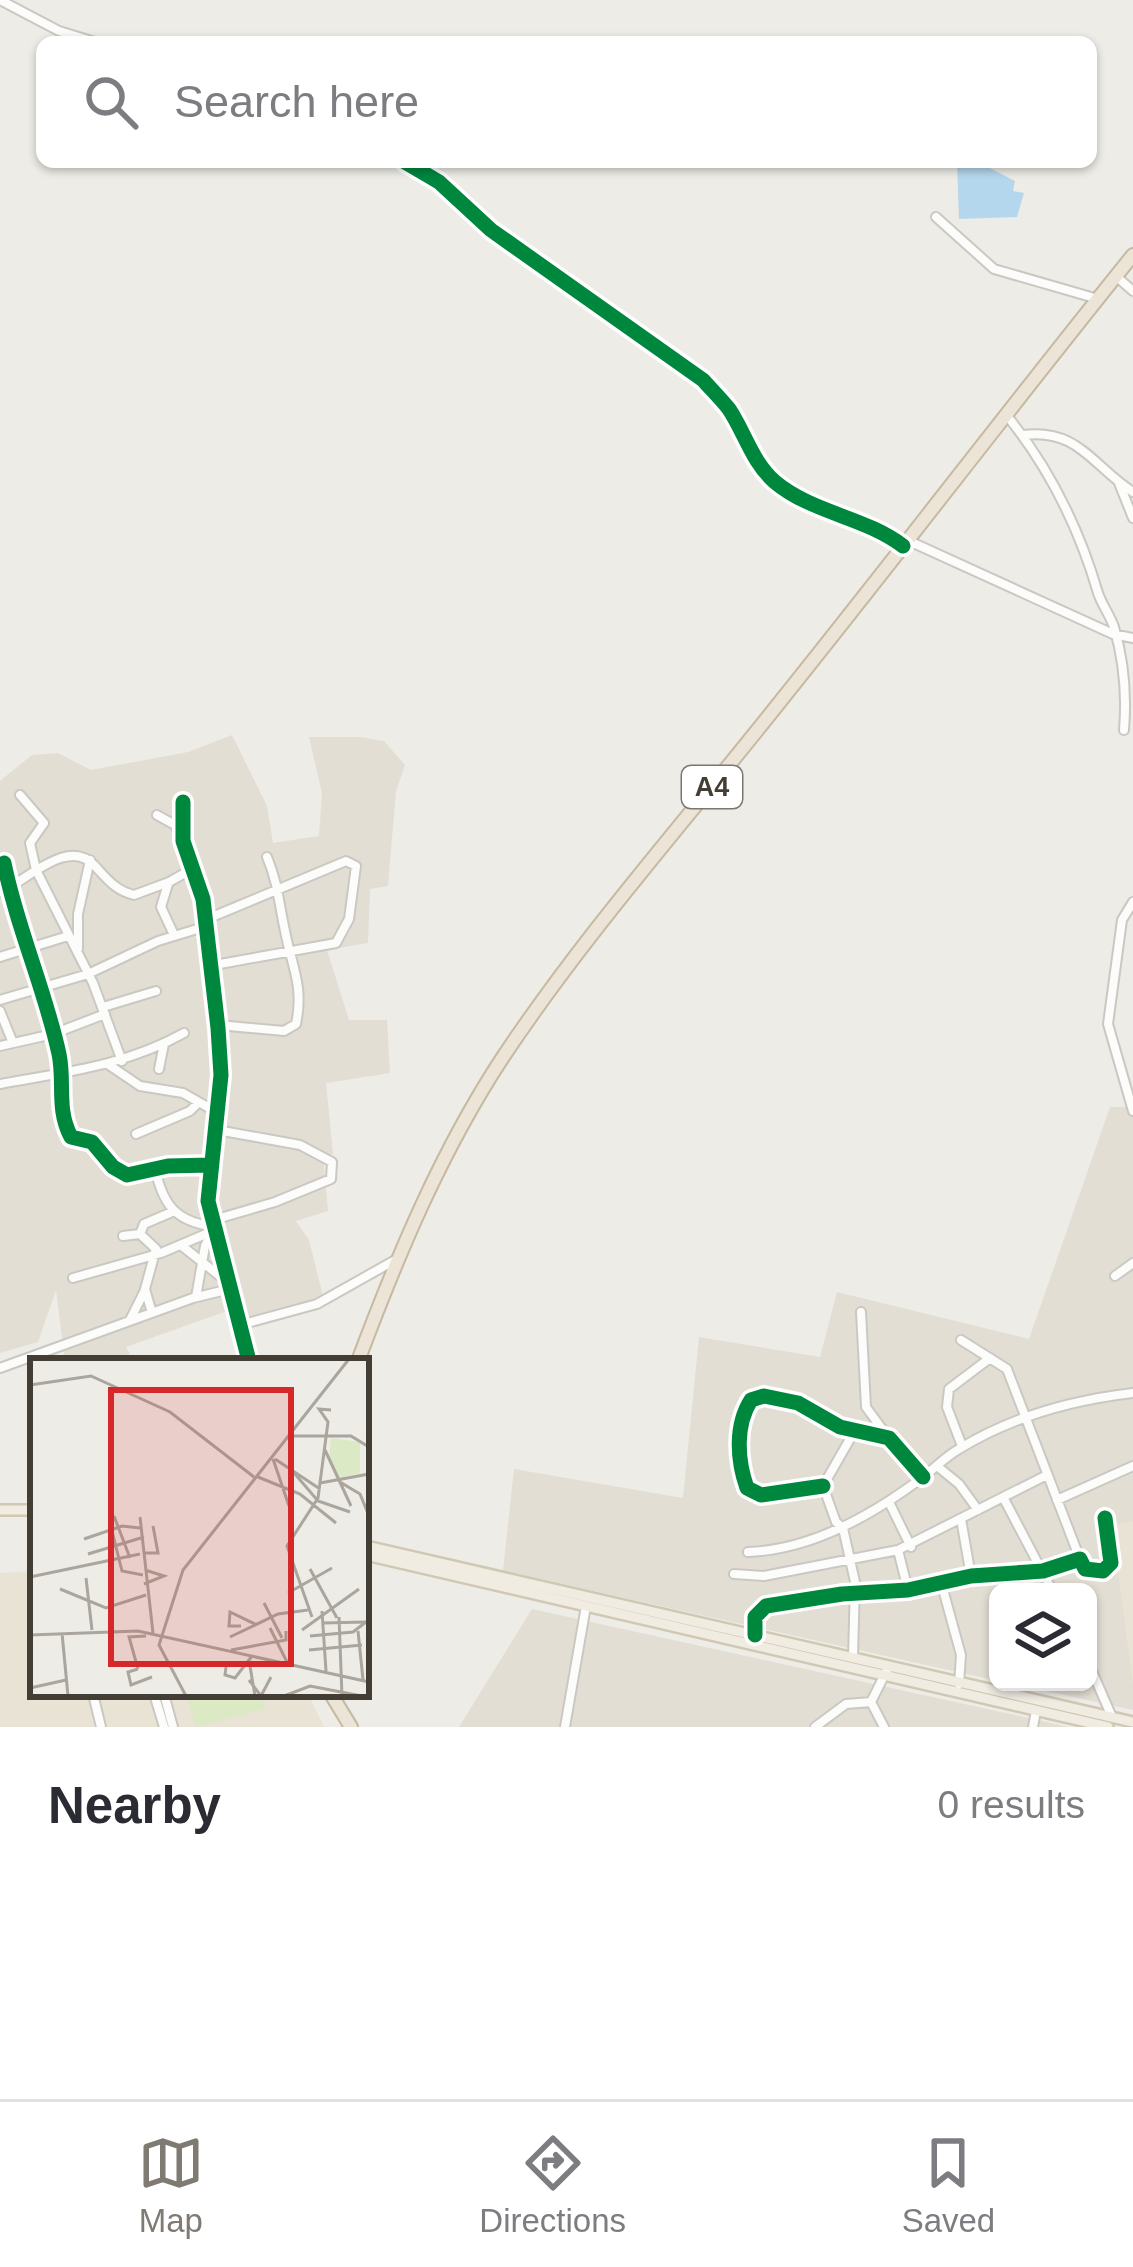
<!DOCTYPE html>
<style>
body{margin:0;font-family:Arial,sans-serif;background:#f7f7f7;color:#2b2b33}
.controls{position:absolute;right:36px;bottom:36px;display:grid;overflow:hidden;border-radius:18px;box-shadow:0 3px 9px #0004}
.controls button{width:108px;height:108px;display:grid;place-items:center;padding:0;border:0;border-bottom:3px solid #e1e1e2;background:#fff;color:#2b2b33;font:60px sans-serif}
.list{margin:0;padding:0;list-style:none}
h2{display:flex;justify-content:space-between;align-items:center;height:156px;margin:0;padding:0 48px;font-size:51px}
h2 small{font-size:39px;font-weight:400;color:#7c7c81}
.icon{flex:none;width:66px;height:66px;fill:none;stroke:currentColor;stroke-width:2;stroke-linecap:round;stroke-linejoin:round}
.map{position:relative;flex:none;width:1133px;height:1727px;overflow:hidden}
.search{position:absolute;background:#fff;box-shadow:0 3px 9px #0004;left:36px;right:36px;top:36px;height:132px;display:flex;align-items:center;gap:30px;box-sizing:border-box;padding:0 42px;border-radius:18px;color:#7c7c81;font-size:45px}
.sheet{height:372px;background:#fff}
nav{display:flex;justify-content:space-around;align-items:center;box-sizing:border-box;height:168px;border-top:3px solid #e1e1e2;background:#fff;font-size:33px;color:#7c7c81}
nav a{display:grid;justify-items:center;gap:6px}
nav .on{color:#7f7a72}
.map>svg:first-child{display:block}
</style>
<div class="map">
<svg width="1133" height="1727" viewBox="0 0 1133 1727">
<rect width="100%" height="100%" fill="#eeece6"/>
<path fill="#e3ded3" d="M232,735L267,806L273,843L319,836L322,793L309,737H360L384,741L405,765L396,791L388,886L370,889L368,943L327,950L349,1020H387L390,1073L326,1083L333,1154L323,1157L328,1211L296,1221L309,1240L323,1296L279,1313L241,1321L238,1307L126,1347L130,1354L111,1361H65L56,1290L38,1342L0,1353V781L32,755L58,753L91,770L188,752Z
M1110,1107H1133V1710L1004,1682H1088V1592H998V1681L503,1571L514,1469L683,1498L699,1337L820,1357L837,1292L1029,1339Z
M532,1609L1069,1727H459Z"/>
<path fill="#e9e3d5" d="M1133,1521V1684L1112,1526Z
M33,1571V1694H308L324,1727H0V1573Z"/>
<path fill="#dbe9c5" d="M186,1694H261L265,1709L196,1727Z"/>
<path fill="#b5d7ed" d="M957,162H978L1015,181L1013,191L1024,193L1017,217L959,219Z"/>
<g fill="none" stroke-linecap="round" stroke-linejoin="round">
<g stroke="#cac8c2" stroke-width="12">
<path id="minor" d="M0,0L59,31L95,42
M405,162L439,182L491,230L703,380C712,390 721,399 729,409C745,433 752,462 775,482C812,513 865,517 903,546
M936,217L994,269L1098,299
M1117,277L1133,291
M1008,417C1050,469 1079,528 1098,593C1102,605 1110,615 1114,627C1124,661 1127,694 1124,730
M1023,435C1079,428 1092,466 1133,492
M1119,483L1133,518
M909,541L1113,634L1133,638
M20,795L44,823L30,843L36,870L93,983L122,1061
M183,802V841L203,899L218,1028L221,1075L208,1201L249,1361
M157,815L175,825L181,837
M4,863C17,928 45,989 59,1054C65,1082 56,1109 71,1137L92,1142L113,1167L127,1175L168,1166L211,1165
M168,884L161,907L174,935
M0,892C27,881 68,836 95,866C108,880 115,890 134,895L169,882L194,868
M1133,902L1122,920L1108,1024L1133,1111
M207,919L346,861L356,866L349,919L336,943L209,966
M78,949V914L90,860
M0,957L68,936
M0,1000L88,974L158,941L207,926
M103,1007L156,991
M0,1011L13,1043
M218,1025L284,1031L296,1024C304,985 292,968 285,931C279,904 278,883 267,857
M0,1046L53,1034L105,1014
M109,1065L140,1086L183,1093L218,1113
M159,1069L164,1044
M0,1084C65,1072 125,1066 184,1033
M136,1134L190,1111L197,1104
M155,1169C163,1204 175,1221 211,1226
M210,1221L275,1202L331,1179L332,1162L300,1145L217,1130
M140,1234L156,1249L145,1289L152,1313
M123,1236L140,1234L144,1224L172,1212
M182,1246L226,1281
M1115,1276L1133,1263
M73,1278L161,1253L213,1231
M196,1297L205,1246L212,1232
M861,1312L866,1407L888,1437
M130,1320L145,1290
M240,1325L317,1304L397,1259
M961,1340L1007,1369L1080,1559
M0,1368L193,1298L230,1289
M962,1446L947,1407L949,1389L990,1358
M937,1466L959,1484L978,1510
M823,1486L761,1495L747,1488C737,1460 735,1425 751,1400L764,1396L798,1403L840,1427L889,1438L923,1477
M1003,1497L1053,1592
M1057,1500L1133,1466
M889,1502L911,1547
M961,1519L971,1576
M748,1552C811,1550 874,1514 923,1477C935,1468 945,1457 959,1449C1011,1417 1073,1400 1133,1393
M734,1574L764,1576L898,1550
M941,1582L961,1655L959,1684
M908,1590L898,1550L1047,1475
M755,1635V1617L766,1606L842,1594L908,1590L971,1576L1043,1571L1080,1559L1085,1569L1103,1571L1111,1563L1105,1518
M853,1657L855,1582L843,1528L836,1522L823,1486L854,1432
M1088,1662L1112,1717
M93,1694L101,1727
M154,1694L164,1727
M164,1694L173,1727
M871,1702L884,1727
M565,1727L586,1606
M815,1727L846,1704L871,1702L887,1670
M1033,1727L1036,1711"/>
</g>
<g stroke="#d0c8b3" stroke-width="14">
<path id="major" d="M0,1510H33
M366,1546L1133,1722
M366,1555L1108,1727"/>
</g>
<g stroke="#c6b9a1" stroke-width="16">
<path id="highway" d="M358,1361C397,1257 441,1151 503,1057C587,931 689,817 783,698C901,551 1015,401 1133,255
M331,1694L351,1727"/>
</g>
<use href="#minor" stroke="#fcfcfb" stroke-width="8"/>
<use href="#major" stroke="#f0ece2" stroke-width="9"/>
<use href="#highway" stroke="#ebe4d7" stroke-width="12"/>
<g stroke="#fff" stroke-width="22">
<path id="cycleway" d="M405,162L439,182L491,230L703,380C712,390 721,399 729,409C745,433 752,462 775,482C812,513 865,517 903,546
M183,802V841L203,899L218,1028L221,1075L208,1201L249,1361
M4,863C17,928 45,989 59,1054C65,1082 56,1109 71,1137L92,1142L113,1167L127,1175L168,1166L211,1165
M823,1486L761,1495L747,1488C737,1460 735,1425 751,1400L764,1396L798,1403L840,1427L889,1438L923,1477
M755,1635V1617L766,1606L842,1594L908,1590L971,1576L1043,1571L1080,1559L1085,1569L1103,1571L1111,1563L1105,1518"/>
</g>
<use href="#cycleway" stroke="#00873e" stroke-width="15"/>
</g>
<g text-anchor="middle" stroke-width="10" stroke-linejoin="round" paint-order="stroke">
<rect fill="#fff" stroke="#7b7770" stroke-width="3" x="682" y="766" width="60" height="42" rx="9"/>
<g font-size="27" font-weight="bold" fill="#433d33">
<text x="712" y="796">A4</text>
</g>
</g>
<g transform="translate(30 1358)">
<rect width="339" height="339" fill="#eeece6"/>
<path d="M301,80L330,84V115L309,120L299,103Z" fill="#dbe9c5"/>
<path fill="none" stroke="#aaa69e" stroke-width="3" d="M0,27L61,18L140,54L224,119M261,78H321L339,89M295,92L321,148M243,101L259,148M245,101L290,131M259,109L288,143L320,154M228,119L270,136L306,165M310,124L330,136L339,158M290,125L339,116M84,158L100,200M110,159L123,275M81,169L92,213L113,217M54,181L92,168L110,170M115,195H128L123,168M58,196L114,179M280,211L307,260M0,219L110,196M56,220L62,272M114,226L134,218L115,212M30,231L76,250L116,237M258,235L302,210M234,245L252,280M292,253L296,313M282,259L257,188L288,140L298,64L289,51L301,52M309,259L312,338M293,265L336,264M211,268H199L200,254L227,267M240,270L257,304M272,272L329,231M328,273L333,322M32,275L38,338M0,277L108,273L339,324M280,278L323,274L336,264M200,279L248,256L278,252M201,292L256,282V273M279,292L332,287M219,302L225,338M196,309L195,317L205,320L222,298M108,311L99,279L116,278M108,311L98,314L101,327L122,319M219,322L231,338L241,319M0,330L36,322M156,338L129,287L153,212L319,1M254,338L280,328L332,338"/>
<path fill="#d62828" fill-opacity="0.15" stroke="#d62828" stroke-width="6" d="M81,32H261V306H81Z"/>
<rect width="339" height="339" fill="none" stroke="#433d33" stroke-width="6"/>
</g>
</svg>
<div class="controls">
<button><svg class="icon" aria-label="layers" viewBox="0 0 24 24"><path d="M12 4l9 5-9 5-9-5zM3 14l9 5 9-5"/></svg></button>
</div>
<div class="search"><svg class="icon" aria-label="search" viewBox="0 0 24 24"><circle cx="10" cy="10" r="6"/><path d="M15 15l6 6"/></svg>Search here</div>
</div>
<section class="sheet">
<h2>Nearby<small>0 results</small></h2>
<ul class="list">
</ul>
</section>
<nav>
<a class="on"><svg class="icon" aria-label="map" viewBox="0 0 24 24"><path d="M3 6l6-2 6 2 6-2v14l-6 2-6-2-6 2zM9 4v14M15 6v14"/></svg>Map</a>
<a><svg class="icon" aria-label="directions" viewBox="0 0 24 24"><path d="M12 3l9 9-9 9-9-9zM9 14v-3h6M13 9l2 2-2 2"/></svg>Directions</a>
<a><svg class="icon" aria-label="saved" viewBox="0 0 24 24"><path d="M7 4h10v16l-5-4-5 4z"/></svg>Saved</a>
</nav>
